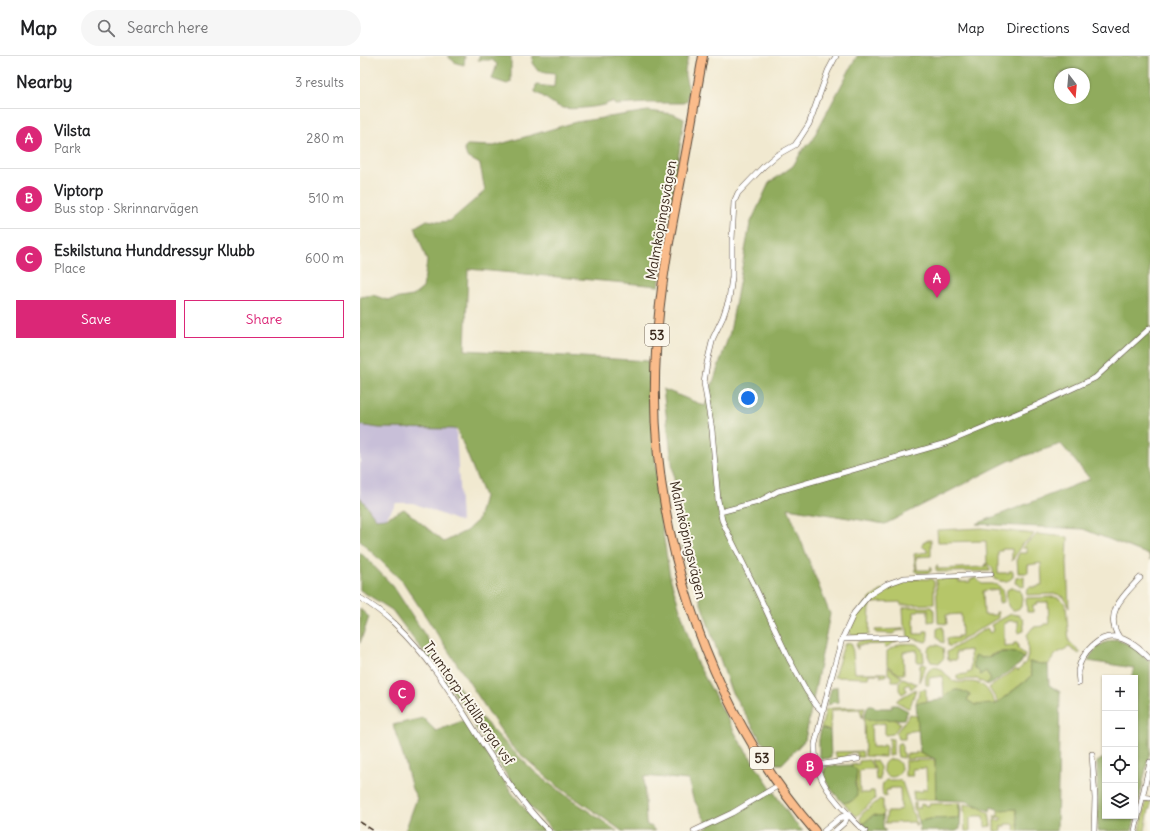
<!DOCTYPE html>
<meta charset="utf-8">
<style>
body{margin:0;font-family:Delius,sans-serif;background:#f6f6f6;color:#202124}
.controls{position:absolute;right:12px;bottom:12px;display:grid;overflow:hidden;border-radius:0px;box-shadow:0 1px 3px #0004}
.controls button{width:36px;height:36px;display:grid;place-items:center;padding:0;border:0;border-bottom:1px solid #e0e0e0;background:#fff;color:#202124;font:20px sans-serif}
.compass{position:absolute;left:694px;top:12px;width:36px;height:36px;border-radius:50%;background:#fff;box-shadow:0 1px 3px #0004;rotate:164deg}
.you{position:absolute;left:388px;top:342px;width:14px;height:14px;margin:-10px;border:3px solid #fff;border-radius:50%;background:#1a73e8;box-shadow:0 0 0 6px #1a73e833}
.badge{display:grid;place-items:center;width:26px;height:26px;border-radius:50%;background:#db2777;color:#fff;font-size:13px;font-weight:700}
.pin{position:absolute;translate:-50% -33px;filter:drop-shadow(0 1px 2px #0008)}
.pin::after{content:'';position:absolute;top:21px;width:14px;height:12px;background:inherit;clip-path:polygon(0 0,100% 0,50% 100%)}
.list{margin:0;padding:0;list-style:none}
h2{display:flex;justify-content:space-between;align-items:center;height:52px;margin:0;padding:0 16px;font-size:17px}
h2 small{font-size:13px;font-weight:400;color:#757577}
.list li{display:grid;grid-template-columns:26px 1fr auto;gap:12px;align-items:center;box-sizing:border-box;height:60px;padding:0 16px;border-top:1px solid #e0e0e0}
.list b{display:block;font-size:15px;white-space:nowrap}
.list p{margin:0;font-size:13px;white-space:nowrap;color:#757577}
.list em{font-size:13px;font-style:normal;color:#757577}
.actions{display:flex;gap:8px;padding:12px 16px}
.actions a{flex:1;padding:9px 0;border:1px solid #db2777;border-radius:0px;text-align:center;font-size:14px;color:#db2777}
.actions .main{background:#db2777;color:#fff}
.icon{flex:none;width:22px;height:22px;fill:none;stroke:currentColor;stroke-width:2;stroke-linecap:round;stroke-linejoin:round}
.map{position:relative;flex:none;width:790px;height:775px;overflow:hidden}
header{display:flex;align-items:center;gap:24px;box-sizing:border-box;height:56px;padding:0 20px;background:#fff;border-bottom:1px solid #e0e0e0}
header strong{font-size:19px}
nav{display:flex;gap:22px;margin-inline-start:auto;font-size:14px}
.search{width:280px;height:36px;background:#f6f6f6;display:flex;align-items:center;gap:10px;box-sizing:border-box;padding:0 14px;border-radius:22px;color:#757577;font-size:15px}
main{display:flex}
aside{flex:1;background:#fff}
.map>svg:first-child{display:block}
</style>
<header>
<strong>Map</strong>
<div class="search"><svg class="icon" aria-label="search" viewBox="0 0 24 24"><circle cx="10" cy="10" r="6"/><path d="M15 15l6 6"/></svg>Search here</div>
<nav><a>Map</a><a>Directions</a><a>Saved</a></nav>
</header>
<main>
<aside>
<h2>Nearby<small>3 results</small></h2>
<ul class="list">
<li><span class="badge">A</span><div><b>Vilsta</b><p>Park</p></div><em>280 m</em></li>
<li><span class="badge">B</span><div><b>Viptorp</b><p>Bus stop · Skrinnarvägen</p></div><em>510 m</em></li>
<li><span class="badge">C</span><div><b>Eskilstuna Hunddressyr Klubb</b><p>Place</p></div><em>600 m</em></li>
</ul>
<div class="actions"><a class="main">Save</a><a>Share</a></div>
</aside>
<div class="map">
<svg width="790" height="775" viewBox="0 0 790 775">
<rect width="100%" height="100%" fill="#fbf7ec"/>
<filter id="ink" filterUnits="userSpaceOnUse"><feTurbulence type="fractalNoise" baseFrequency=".025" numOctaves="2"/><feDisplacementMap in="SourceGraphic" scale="8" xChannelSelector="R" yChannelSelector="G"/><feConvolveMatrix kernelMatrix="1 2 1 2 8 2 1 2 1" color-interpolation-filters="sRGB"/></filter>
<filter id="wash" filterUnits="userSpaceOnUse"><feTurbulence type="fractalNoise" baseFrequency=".012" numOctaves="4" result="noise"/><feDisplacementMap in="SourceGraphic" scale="16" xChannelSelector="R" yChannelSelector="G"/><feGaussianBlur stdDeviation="0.9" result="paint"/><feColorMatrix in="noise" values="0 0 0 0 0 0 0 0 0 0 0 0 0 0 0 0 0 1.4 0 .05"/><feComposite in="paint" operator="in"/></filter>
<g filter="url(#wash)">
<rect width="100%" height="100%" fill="#f1e9d0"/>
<path fill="#c8bfd8" d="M0,369L19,372L96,373L101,466L53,447H36L26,462L16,463L0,441Z"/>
<path fill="#b6c669" stroke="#787844" d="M622,472L674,478L671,482L662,488L652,505V493H642V495H638V517H649V515H653V521C647,527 642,526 634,523L633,513L627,507L626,485L578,486L577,474Z
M677,478L708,481L707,507L709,552L704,541L697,538L667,539L666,536L669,531H678L679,529H682L681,507L668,509V517H658L657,502L659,497H667V492H662C665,486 673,484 677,478Z
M568,484H571V500L556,501L557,514H570L571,510V515L569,517H557L556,516L554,498L568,496L566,493L562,490L563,487Z
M626,507L630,513V515L580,516L576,514V510L577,509L578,513L625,511Z
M664,521V531L655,527L656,522Z
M598,522L599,526H610V523L616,522L622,528C639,527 643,529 644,546L639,547L638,533L623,535L624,559H636V556H638V562L597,587L591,590H588L587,582H598V580H602L601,558L586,559L587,568L578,567L576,523Z
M556,523H572L574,526V548L541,549L540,546L510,547L509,579L494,580L491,579L489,573C504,542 522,529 556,523Z
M652,531L660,534L662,542L661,551C647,561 646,544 647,534Z
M694,541C700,542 703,544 706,550L709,586L721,596L719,598L709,591L696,598L688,609L669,606L672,620L638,646L629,632L656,613L658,615L666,606L668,599L667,579L673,571L684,570V568H689L688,546H678L677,548L673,549V556H667L666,542Z
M547,551H571L574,554V565L568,566V554H558V555L554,556V578H564V575H568V583L566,586L548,581L547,573L544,569L543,552Z
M651,558C664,559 664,563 664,575L658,577V565H648L647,567H644V590L654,589V587H658V592L665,599L664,602C655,596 647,594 636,597C631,599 627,602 621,602L626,615L631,624L626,628L617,623L599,624L597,623V619L607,618V617L611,616L610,594L600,595V596H596V604H588L587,596L627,572L630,577L634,575L631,569Z
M542,571L545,574L537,575L533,578L516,577L515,574L542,573Z
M581,571H583L584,587L581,586L577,581V573Z
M536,583L537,585L525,592L524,588L498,589V593H497L496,587L499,585Z
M489,586L492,588L495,617H526V620L520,621L522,618H509L508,622L474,621L484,589Z
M540,588C557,587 564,586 564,606H557V594L543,596L544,618H539L527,609V595Z
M573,589H578L583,592L584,602L579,607L571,606L568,600V593Z
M563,608L566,609L559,626L560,609Z
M528,611L540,620L542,621L538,625H532L531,620L528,618Z
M573,611C584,611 585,620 593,625C597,627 601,626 605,626C625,625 627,633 636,648L615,649L607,644L610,639C598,632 593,632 584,642L583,620L569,622V629H566C565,621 566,616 573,611Z
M543,622L557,628L551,633L549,628L545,630L547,635L542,638L539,634V627Z
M556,633L550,651L548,652L537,646V644Z
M566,633V646L556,647L560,634Z
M505,651L502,662L500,653L471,654L470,675L461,672L466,653L474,652Z
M550,658L557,660L559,674L545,676V683H538L536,677Z
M504,661L508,664L536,662V665L541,667L533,678L525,679V667L511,669L512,691H522V689H526L525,701L505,700Z
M529,682L533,683V699L529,700H528V693L530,692Z
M539,687H542V696L544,697V702L538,701L537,696V688Z
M502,695L503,701H497V697C491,695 487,698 483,703H477L475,696Z
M556,696H560L573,702L546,703V698H556Z
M523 712a9 9 0 1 1 18 0a9 9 0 1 1-18 0Z
M509,704L514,713H504L503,714L499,715L500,737H510V735H514L515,743L497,760H496L483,747L492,745L497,734C494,725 500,715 490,709L499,708V705Z
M511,704L516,705L520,711V724H516L515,713Z
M575,704L576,744H554L553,736L563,735V733H567L566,712L552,713L553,720H545V705Z
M526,724H539L542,726L557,769H555V766L525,767L527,756H537V754L541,753L540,732H530V734H526V741L523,740C522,734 521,728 526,724Z
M520,743L521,744H523V754L524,755L523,762V760L513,759L503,768L500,764L502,758Z
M790,744V753H789L785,774L786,775H780L786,746Z
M554,747H556V752H560L561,748L569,750V748L599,747V762L570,763L559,765L554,752Z
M604,748L617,750L629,757L631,770L625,771L624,760H614V761L610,762V775H605Z
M638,753H656L659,775H655L654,768H645V770H641V775H634V764H641V761L634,762V760H638Z"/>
<path fill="#90ab5d" stroke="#666a3e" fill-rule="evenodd" d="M87,0H105L104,9L96,7Z
M119,0H151V26L147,28L132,23L137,8L132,4H118Z
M173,0H329C327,6 324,14 325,20C328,32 330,32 327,45L323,47H289L255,49L253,46C249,46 247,48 244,49C234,51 212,54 203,52C192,49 185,40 175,36L176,29L194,31L195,17L178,15L172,7Z
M497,0H790V504L789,499L723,473L616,468L730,423L701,388L649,405L525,468L428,452L470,558L445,684L422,708H416L371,635L323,495L303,333L345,350L370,276L390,168L409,127L433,110L443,93L451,86ZM700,18H724V42H700Z
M288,55L313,58L324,63L299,230L108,213L105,294L288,305L299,452L310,521L336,605L380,686L434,766L443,775H341L349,771L333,742L328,724L284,720L286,767L288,770H291L295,775H262L196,729L151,690L43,526L0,485V441L16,463L26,462L44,453L84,486L106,475L118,464L124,440L97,373L19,372L0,369V241L13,239L27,244L53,240L63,232L67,205L55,171L67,164L79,166L90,165L125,135L120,108L107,101L104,92L107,89L134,90L216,66Z
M0,496L33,530L113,653L149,691L176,717L194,731L257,775H193L159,738L114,669L110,659L32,554L0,534Z
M0,553L9,561L0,587Z
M756,583L775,591L790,606V695L772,775H738L737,706L745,701V760H775V622H771L774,612L728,605C735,590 742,587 756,583Z
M645,596L657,597L664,602L660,608L633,627L629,629L626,628L631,624L626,615L620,619L619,615L615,613L613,607L615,600H618L621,602C629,602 636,597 645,596Z
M669,606L688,609L689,629L700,636L697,775H659L656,753L640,754L631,751L630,755L606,745L576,744L575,703L560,696L556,647L580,644V642H584C593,632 598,632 610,639L607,644L615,649L636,648L672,620Z
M477,630L478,647L473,646L471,648L467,649L471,633Z
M532,649H537L548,655L544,663L512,664H508L504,661L508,650H514L515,652H532Z
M63,662L76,675L105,664L152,737L169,758L187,775H45L57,742L52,733L45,706L33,669Z
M461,672L470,675L471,702L462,703L459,699V684Z
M490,709L497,714L495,729L497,734V740L492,745L483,747C477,740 456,719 467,710Z
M599,747H601L600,773L596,775H560L559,765L570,763L599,762Z
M513,759L523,760V772L526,775H510L503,768Z"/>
</g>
<g filter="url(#ink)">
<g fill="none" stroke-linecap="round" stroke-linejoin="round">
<g stroke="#564739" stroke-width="6">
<path id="street" d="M360,456L398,446L418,435L426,433L586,387L677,349L735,322L790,272
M0,542C12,549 24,558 34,567C98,627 127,714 189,775
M759,581C743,557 764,539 780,522
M482,583L547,581
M719,627C719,623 718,619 718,615C721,597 740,576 760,582C771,585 782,595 790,603
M462,655L456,649L446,634L429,603L396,533L366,473L362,464L358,444L352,374L344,327L347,307L353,282L363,261L369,243L372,221V184L374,146L378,137L404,110L417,99L435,89L440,82L449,68L468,15L476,0
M732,698L735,742L734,775
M457,709L498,703
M782,741L790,742
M334,775L372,757L419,729
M464,775L481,761L488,758
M475,775L485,766L488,758
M505,775C498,770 492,763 487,757C467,736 454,718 455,688L470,626L482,583L494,557L509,539L527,528L544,522L631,518
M775,775L790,706"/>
</g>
<g stroke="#564739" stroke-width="10">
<path id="primary" d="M343,0C336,38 330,76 323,113C311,173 299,234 296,296C286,464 344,647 455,775"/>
</g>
<use href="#street" stroke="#fff" stroke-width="5"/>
<use href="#primary" stroke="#fabc8b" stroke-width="8"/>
<path stroke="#3b2a1e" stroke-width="1.5" stroke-dasharray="6 3" stroke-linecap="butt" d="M0,766L14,775"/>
</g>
</g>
<g text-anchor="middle" stroke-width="4" stroke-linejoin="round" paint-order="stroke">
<g fill="#fbf7ec" stroke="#75685c" stroke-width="1">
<rect x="285" y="268" width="24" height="22" rx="3"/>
<rect x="390" y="691" width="24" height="22" rx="3"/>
</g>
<g font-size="13" font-weight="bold" fill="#3b2a1e">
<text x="297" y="284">53</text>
<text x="402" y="707">53</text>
</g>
<g font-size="14" fill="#3b2a1e" stroke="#fbf7ec">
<text transform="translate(301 164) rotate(-80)" y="5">Malmköpingsvägen</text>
<text transform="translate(328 484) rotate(77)" y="5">Malmköpingsvägen</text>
<text transform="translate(109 647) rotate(55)" y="5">Trumtorp-Hällberga vsf</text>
</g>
</g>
</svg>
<div class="controls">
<button>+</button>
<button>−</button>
<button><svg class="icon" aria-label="locate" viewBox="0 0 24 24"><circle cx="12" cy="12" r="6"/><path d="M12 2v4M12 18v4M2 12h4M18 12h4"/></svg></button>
<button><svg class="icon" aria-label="layers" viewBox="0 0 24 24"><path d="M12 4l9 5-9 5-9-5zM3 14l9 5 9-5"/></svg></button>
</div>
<svg class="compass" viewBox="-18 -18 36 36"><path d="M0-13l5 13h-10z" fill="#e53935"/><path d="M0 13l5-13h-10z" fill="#757577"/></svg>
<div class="you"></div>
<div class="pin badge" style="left:577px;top:242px">A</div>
<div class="pin badge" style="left:450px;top:730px">B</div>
<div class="pin badge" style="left:42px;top:657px">C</div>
</div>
</main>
